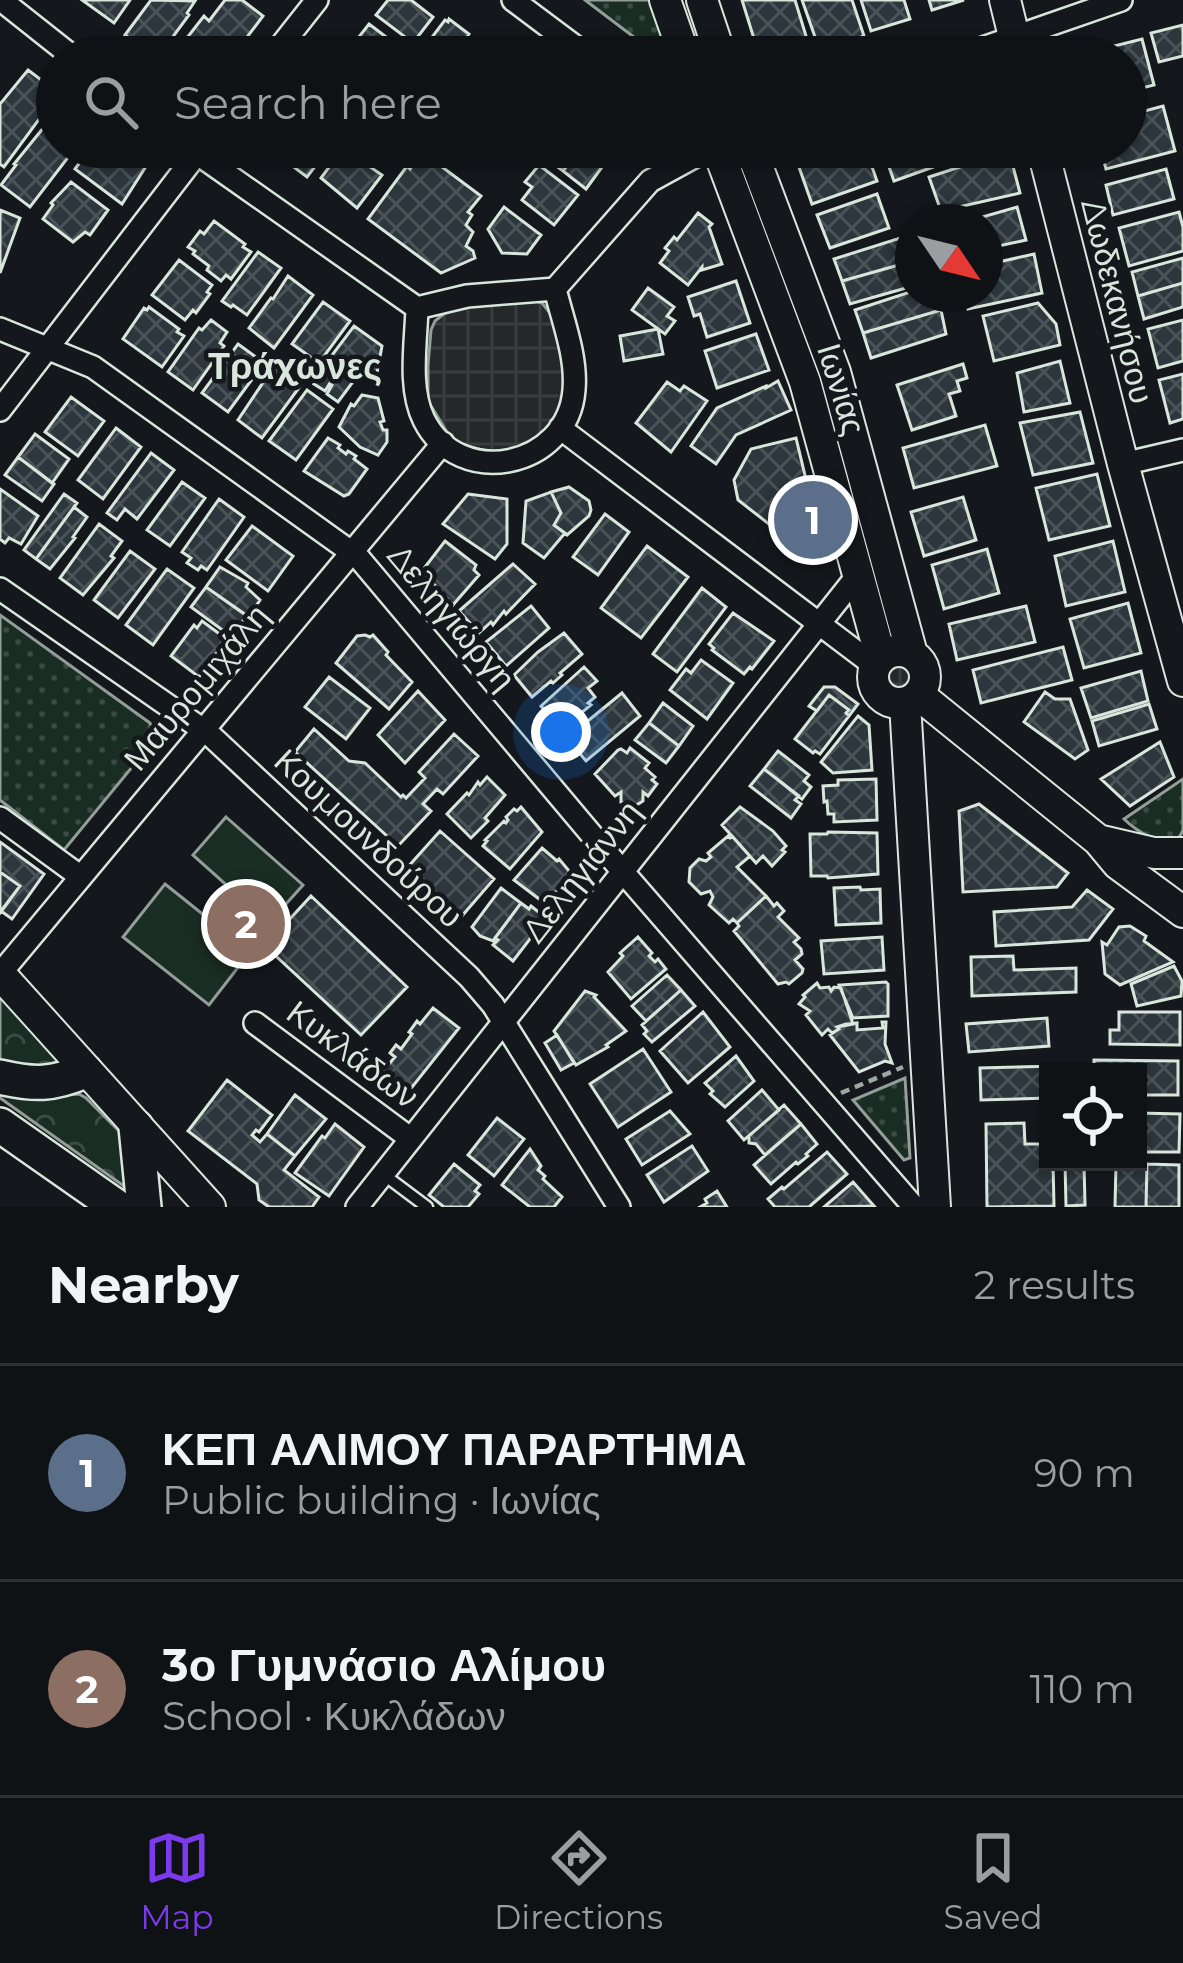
<!DOCTYPE html>
<meta charset="utf-8">
<style>
body{margin:0;font-family:Montserrat,sans-serif;background:#181b1e;color:#f1f3f6}
.controls{position:absolute;right:36px;bottom:36px;display:grid;overflow:hidden;border-radius:0px;box-shadow:0 3px 9px #0004}
.controls button{width:108px;height:108px;display:grid;place-items:center;padding:0;border:0;border-bottom:3px solid #2f3234;background:#0f1215;color:#f1f3f6;font:60px sans-serif}
.compass{position:absolute;left:895px;top:204px;width:108px;height:108px;border-radius:50%;background:#0f1215;box-shadow:0 3px 9px #0004;rotate:125deg}
.you{position:absolute;left:561px;top:732px;width:42px;height:42px;margin:-30px;border:9px solid #fff;border-radius:50%;background:#1a73e8;box-shadow:0 0 0 18px #1a73e833}
.badge{display:grid;place-items:center;width:78px;height:78px;border-radius:50%;background:#7c3aed;color:#fff;font-size:39px;font-weight:700}
.pin{position:absolute;translate:-50% -50%;border:6px solid #fff;box-shadow:0 3px 12px #0006}
.list{margin:0;padding:0;list-style:none}
h2{display:flex;justify-content:space-between;align-items:center;height:156px;margin:0;padding:0 48px;font-size:51px}
h2 small{font-size:39px;font-weight:400;color:#9b9ea0}
.list li{display:grid;grid-template-columns:78px 1fr auto;gap:36px;align-items:center;box-sizing:border-box;height:216px;padding:0 48px;border-top:3px solid #2f3234}
.list b{display:block;font-size:45px;white-space:nowrap}
.list p{margin:0;font-size:39px;white-space:nowrap;color:#9b9ea0}
.list em{font-size:39px;font-style:normal;color:#9b9ea0}
.icon{flex:none;width:66px;height:66px;fill:none;stroke:currentColor;stroke-width:2;stroke-linecap:round;stroke-linejoin:round}
.map{position:relative;flex:none;width:1183px;height:1207px;overflow:hidden}
.search{position:absolute;background:#0f1215;box-shadow:0 3px 9px #0004;left:36px;right:36px;top:36px;height:132px;display:flex;align-items:center;gap:30px;box-sizing:border-box;padding:0 42px;border-radius:66px;color:#9b9ea0;font-size:45px}
.sheet{height:588px;background:#0f1215}
nav{display:flex;justify-content:space-around;align-items:center;box-sizing:border-box;height:168px;border-top:3px solid #2f3234;background:#0f1215;font-size:33px;color:#9b9ea0}
nav a{display:grid;justify-items:center;gap:6px}
nav .on{color:#7c3aed}
.map>svg:first-child{display:block}
</style>
<div class="map">
<svg width="1183" height="1207" viewBox="0 0 1183 1207">
<defs>
<pattern id="green-dots" width="8" height="8" patternUnits="userSpaceOnUse" patternTransform="scale(3)"><rect width="8" height="8" fill="#1a2d24"/><path d="M2 2h.1M6 6h.1" fill="none" stroke="#3b4b43" stroke-width="1.8" stroke-linecap="round"/></pattern>
<pattern id="forest-crowns" width="20" height="18" patternUnits="userSpaceOnUse" patternTransform="scale(3)"><rect width="20" height="18" fill="#1a2d24"/><path d="M2 6a3 3 0 1 1 6 0M12 15a3 3 0 1 1 6 0" fill="none" stroke="#3b4b43"/></pattern>
<pattern id="plaza-grid" width="8" height="8" patternUnits="userSpaceOnUse" patternTransform="scale(3)"><rect width="8" height="8" fill="#24282b"/><path d="M0 4h8M4 0v8" fill="none" stroke="#393d3f"/></pattern>
<pattern id="building-cross-hatch" width="8" height="8" patternUnits="userSpaceOnUse" patternTransform="scale(3)"><rect width="8" height="8" fill="#2c363c"/><path d="M0 0l8 8M0 8l8-8" fill="none" stroke="#4a5358"/></pattern>
</defs>
<rect width="100%" height="100%" fill="#14181c"/>
<path fill="url(#green-dots)" stroke="#939e99" stroke-width="3" d="M585,0H653L667,48L660,54L655,53Z
M0,615L150,723L155,735L151,744L64,850L0,800Z
M1183,779C1183,793 1183,817 1183,830C1173,858 1135,830 1124,819Z
M905,1078L910,1158L904,1160L853,1100Z"/>
<path fill="url(#forest-crowns)" stroke="#939e99" stroke-width="3" d="M0,996L57,1059L56,1066L49,1070L0,1063Z
M0,1093L43,1097L79,1094L86,1098L125,1137L128,1189L0,1098Z"/>
<path fill="#1a2d24" stroke="#939e99" stroke-width="3" d="M226,817L303,885L269,923L193,855Z
M165,884L250,952L209,1005L123,937Z"/>
<path fill="url(#plaza-grid)" stroke="#939e99" stroke-width="3" d="M533,300L542,303L554,318L571,372L552,428L523,447L494,453L459,444L450,437L428,401V365L431,330L435,321L451,308Z
M884 677a16 16 0 1 1 32 0a16 16 0 1 1-32 0Z"/>
<path fill="url(#building-cross-hatch)" stroke="#d8e6dc" stroke-width="3" d="M82,0H130L114,23Z
M151,0L195,1L187,13L189,15L158,57L125,35Z
M225,0H242L263,16L232,57H172L204,16L209,21Z
M388,0H411L433,17L413,43L376,15Z
M742,0H795L810,49L785,57H773L769,44L755,42Z
M802,0H852L864,36L820,51Z
M861,0H904L910,19L871,31Z
M929,0H964L932,10Z
M449,19L469,34L467,37L470,39L457,57H417L445,20L448,22Z
M369,24L406,52L402,57H376L355,42Z
M1183,25V56L1159,62L1151,33Z
M1142,39L1154,85L1126,92V57H1117L1114,46Z
M355,42L376,57H344Z
M28,70L56,91L52,97L54,99L4,167L0,164V104Z
M1163,106L1175,151L1106,169L1100,147H1126V116Z
M57,111V147H76L30,207L1,185L16,165L14,164Z
M91,147H116L145,168L122,204L75,169Z
M267,147H330L307,177Z
M344,147L353,154L350,158L358,164L360,160L382,175L357,208L321,178Z
M483,147H506L492,161L480,151Z
M542,147H581L563,171L540,154Z
M581,147L616,148L586,189L563,171Z
M810,147H865L877,181L812,204L794,153Z
M882,147H945L950,161L894,181Z
M1009,151L1020,193L941,211L929,177Z
M422,152L481,196L468,212L472,215L466,225L473,232L466,246L473,251L475,258L441,273L368,219L407,166L410,169Z
M539,165L578,195L554,225L522,200L532,187L525,182Z
M1166,169L1174,199L1113,215L1106,185Z
M71,182L108,210L90,235L85,232L73,242L43,219L53,205L51,203Z
M877,194L889,228L830,248L817,215Z
M504,207L541,235L527,254L502,253L488,229Z
M1017,207L1026,240L985,249V222H965Z
M0,210L20,218L0,273Z
M1179,212L1183,227V251L1129,266L1119,228Z
M698,213L712,224L709,227L722,264L702,270V267L688,285L660,263L669,251L665,248L674,237L677,240Z
M214,221L245,244L243,247L251,252L231,279L226,275L221,281L207,270L209,266L193,254L195,251L188,247L200,231L204,234Z
M913,234V261L842,281L834,259Z
M258,252L281,268L247,315L233,305L231,307L222,301Z
M1034,254L1042,293L968,309L965,294H985V265Z
M1183,258V283L1138,296L1132,272Z
M179,260L212,285L207,292L210,294L196,313L193,310L185,320L152,295Z
M913,261V286L850,304L842,281Z
M288,276L313,295L274,348L249,328L271,298L273,299Z
M736,281L750,323L707,337L700,314L694,316L688,297Z
M1183,283V307L1144,319L1138,296Z
M648,288L674,307L667,316L675,321L665,334L632,310Z
M913,291V294H935L941,310L863,333L855,310Z
M323,302L350,321L319,363L292,344Z
M1038,303L1056,324L1060,345L994,361L983,316Z
M149,307L179,329L177,332L184,336L162,367L123,339L144,308L147,310Z
M941,310L946,334L871,358L863,333Z
M211,320L227,332L220,343L224,346L193,390L168,372L199,328L202,330Z
M1183,320V361L1158,368L1148,329Z
M354,326L382,346L376,378L355,379L338,402L327,394L332,385L330,383L325,391L314,384L319,377L317,375Z
M658,329L663,354L624,361L620,336Z
M756,334L769,370L717,388L705,351Z
M238,344L264,363L228,412L202,393Z
M1060,361L1070,403L1024,412L1017,373Z
M963,364L967,378L957,381L960,391L949,394L956,416L912,430L897,385Z
M274,366L301,385L262,438L238,420Z
M1183,374V419L1170,423L1159,380Z
M778,381L791,410L736,435L716,464L691,446L717,408L766,386V388Z
M667,382L680,391L684,386L707,401L671,452L636,423Z
M307,390L333,409L296,460L269,441Z
M362,395L378,398L384,421L380,422L383,430H387V442L378,455L360,447L339,427L351,404L354,406Z
M71,397L104,421L78,456L45,432Z
M1080,412L1093,463L1033,475L1020,423Z
M985,425L997,466L914,488L903,448Z
M116,428L141,447L103,499L78,480Z
M35,434L69,459L52,483L18,457Z
M328,438L340,445L338,448L346,454L348,451L356,456L354,459L367,469L349,494L344,496L304,471Z
M796,438L823,550L822,555L817,557L809,555L738,500L734,480L751,449Z
M151,453L174,470L137,519L125,509L117,520L107,513Z
M18,457L54,484L42,501L5,475Z
M1097,474L1110,526L1049,540L1036,488Z
M182,482L205,498L170,546L147,530Z
M569,487L589,501L591,510L589,516L567,535L554,525L561,513L551,492Z
M0,489L38,516L21,544L9,538L5,543L0,539Z
M551,492L561,513L554,525L565,533L544,558L523,543L526,501Z
M64,494L77,503L36,559L24,550Z
M468,494L507,499V544L495,559L443,524Z
M963,497L976,540L924,556L911,512Z
M219,499L244,517L207,570L201,566L198,570L187,563L191,558L182,552Z
M74,507L87,517L73,537L75,538L50,569L36,559Z
M605,514L629,532L598,575L573,557Z
M99,524L122,541L111,556L114,558L83,595L60,578Z
M252,526L293,556L268,591L226,560Z
M445,541L476,565L474,570L479,575L453,605L422,571Z
M1113,541L1125,592L1066,606L1055,556Z
M647,546L688,577L641,638L601,608Z
M987,549L999,593L944,609L932,565Z
M130,551L155,569L118,618L94,600Z
M513,564L535,584L506,614L504,611L493,625L491,622L479,633L459,611Z
M220,567L248,583L246,587L260,600L249,617L206,587Z
M167,569L194,588L153,645L126,625Z
M206,587L247,616L235,631L225,632L191,607Z
M702,588L726,607L677,672L653,654Z
M1128,603L1141,653L1084,668L1070,619Z
M531,606L549,628L506,666L486,642Z
M1026,606L1035,642L957,660L949,624Z
M733,613L774,641L752,669L750,667L744,674L712,650L714,648L709,644Z
M202,621L225,638L222,641L224,643L199,677L171,656L194,625L197,628Z
M564,633L582,654L560,673L562,675L553,683L551,681L532,697L514,675L538,652Z
M365,635L370,637L373,635L388,652L386,655L412,682L389,709L336,663L357,636Z
M1063,647L1072,680L981,703L973,670Z
M701,660L733,683L707,719L670,690L686,669L691,673Z
M584,667L597,681L588,688L595,697L588,703L591,705L574,719L572,717L561,729L541,706Z
M1141,671L1148,701L1091,718L1081,688Z
M329,677L370,708L346,739L305,707Z
M824,687H835L858,704L849,716L846,713L849,710L829,695L817,711L809,706Z
M418,691L445,720L405,763L378,735Z
M1045,692L1055,699H1070L1088,750L1075,759L1024,722Z
M622,693L640,716L586,761L567,738Z
M829,695L849,710L846,713L849,716L820,754L815,751L813,753L795,739Z
M663,703L693,726L679,746L649,723Z
M1149,704L1157,729L1099,746L1092,721Z
M858,716L869,725L872,770L833,773L821,762Z
M649,723L679,746L666,763L635,740Z
M314,729L349,761L365,763L401,797L403,795L406,798L425,778L419,772L454,734L478,756L443,794L437,789L423,804L431,811L398,846L295,752Z
M1160,742L1174,777L1130,806L1101,779Z
M630,748L649,763L645,768L655,777L652,780L657,784L648,796L643,792V801L635,806L621,802V792L615,796L595,774L618,750L621,749L627,753Z
M778,751L809,775L804,781L811,787L802,799L764,769Z
M764,769L799,796L795,800L801,804L791,818L750,786Z
M487,777L505,795L485,818L488,821L471,838L447,814L467,793L469,795L478,782L480,785Z
M876,779L877,820L834,822V814H828L827,801L824,802L823,786L838,785V780Z
M979,804L1068,873L1057,887L963,892L959,811Z
M521,807L542,832L510,869L483,846L487,841L485,840L504,821L506,823L508,820L506,817L514,809L517,811Z
M740,807L773,831L786,846L782,850L785,852L772,866L763,856L756,863L722,825Z
M440,831L494,879L461,917L407,868Z
M828,832L877,833L878,874L828,878L827,876H811L810,834H827Z
M728,836L730,838L732,836L750,856L737,867L766,896L737,923L733,919L729,923L709,905L713,897L710,891L701,894L689,882L690,868L699,859L706,861L711,857L708,853Z
M0,842L44,874L12,919L1,911L20,886L0,872Z
M542,848L557,861L559,859L570,872L547,905L514,880Z
M0,872L20,886L0,913Z
M860,887L861,890L880,889L881,923L836,925L834,888Z
M501,888L521,903L493,941L480,936L472,927Z
M1087,890L1113,909L1089,940L996,946L994,912L1072,907Z
M311,896L407,987L361,1035L265,946Z
M766,896L774,906L777,903L784,911L778,917L799,938L794,942L801,949L802,954L795,960L803,969L802,973L789,984L786,982L778,984L734,931L739,926L737,923Z
M521,903L529,909L531,906L546,918L513,961L493,945L498,940L495,938Z
M1130,926L1146,936L1144,941L1173,962L1120,985L1105,974L1102,942L1107,945L1119,927Z
M638,937L652,953L649,956L655,962L658,959L666,969L631,999L608,972L623,956L620,953Z
M882,937L884,970L824,974L821,941Z
M1013,956L1014,970L1076,968V992L972,996L971,957Z
M1174,966L1182,981L1181,996L1137,1006L1131,984Z
M667,975L681,990L646,1021L632,1006Z
M886,982L888,984V1016L853,1018L839,985Z
M817,983L820,988L829,987L831,991L834,987L841,988L853,1024L837,1027L839,1029L832,1033L828,1029L822,1035L806,1015L810,1011L799,1004L805,997L803,995Z
M681,990L695,1006L652,1042L644,1034L647,1031L642,1025Z
M585,991L596,995L594,997L626,1031L606,1045L608,1047L576,1065L554,1031Z
M433,1008L459,1028L405,1096L379,1076L395,1057L390,1053L396,1045L401,1049L412,1034L409,1032L417,1021L420,1024Z
M703,1012L730,1047L688,1083L660,1051Z
M1119,1012H1180V1045L1110,1044V1030H1119Z
M1047,1018L1049,1046L969,1052L966,1024Z
M882,1022H886L885,1044L892,1063L885,1061L859,1072L830,1035L839,1029L837,1027L846,1024L857,1023V1030L883,1028Z
M557,1035L574,1063L561,1070L545,1043Z
M643,1049L671,1092L618,1127L590,1084Z
M736,1056L754,1081L725,1107L710,1094L713,1091L705,1083Z
M1094,1060L1178,1061V1095H1138V1072H1094Z
M1060,1066V1072H1048V1098L981,1100L980,1068Z
M227,1080L272,1115L259,1132L256,1130L252,1135L260,1142L267,1134L295,1156L284,1170L319,1197L312,1207H269L259,1200L257,1184L188,1131Z
M762,1090L779,1110L744,1140L728,1121Z
M295,1095L326,1119L295,1156L267,1134Z
M784,1105L801,1124L765,1155L756,1144L749,1143V1136Z
M670,1111L690,1134L642,1165L626,1139Z
M1138,1113L1180,1114L1179,1152H1138Z
M497,1118L524,1139L494,1176L468,1155Z
M1024,1123L1025,1144H1048V1162H1053L1054,1206L987,1207L986,1124Z
M335,1124L364,1147L329,1196L295,1173L322,1136L325,1138Z
M801,1124L817,1144L806,1154L808,1156L798,1164L796,1162L771,1184L754,1165Z
M692,1146L708,1171L664,1202L647,1175Z
M530,1149L541,1166L538,1170L545,1176L543,1179L562,1197L554,1207H530L502,1185Z
M827,1152L847,1174L809,1207H775L768,1199L782,1187L784,1189Z
M1065,1162H1084L1085,1205L1066,1206Z
M454,1164L480,1185L475,1191L479,1194L468,1207H444L429,1195Z
M1116,1164H1147L1146,1207H1115Z
M1147,1164L1179,1165V1207H1146Z
M853,1182L874,1206L824,1207Z
M717,1191L727,1207H700L707,1203L705,1199Z"/>
<g fill="none" stroke-linecap="round" stroke-linejoin="round">
<g stroke="#d8e6dc" stroke-width="15">
<path id="lane" d="M383,1174L427,1207"/>
</g>
<g stroke="#d8e6dc" stroke-width="26">
<path id="street" d="M1,0L73,57
M513,0L589,57
M272,57L317,0
M957,57L1121,0
M188,147L417,308
M555,289C563,321 577,357 574,390C568,468 459,490 424,420C408,388 416,343 417,308L467,296Z
M555,289L650,181L712,147
M0,329L93,367L358,557L623,872L914,1207
M0,410L202,147
M560,428L875,666
M1123,464L1183,450
M0,589L209,734L469,977L493,1005L619,1207
M0,818L81,877
M0,974L443,443
M255,1023L411,1139
M357,1207L857,576"/>
</g>
<g stroke="#d8e6dc" stroke-width="34">
<path id="secondary" d="M665,0L685,57
M702,0L721,57
M1005,0L1019,57
M717,147L805,382L881,658
M750,147L835,372L912,654
M1042,147L1123,464L1183,681
M873 677a26 26 0 1 1 52 0a26 26 0 1 1-52 0Z
M919,695L1098,840L1118,864L1183,912
M905,703L935,1207
M1098,840L1154,853H1183
M0,974L210,1207"/>
</g>
<g stroke="#d8e6dc" stroke-width="38">
<path id="primary" d="M0,1077C35,1085 52,1085 85,1071
M0,1125L117,1207
M136,1127L144,1207"/>
</g>
<path stroke="#9da8a2" stroke-width="4.5" stroke-dasharray="9 6" stroke-linecap="butt" d="M841,1093L903,1067"/>
<use href="#lane" stroke="#14181c" stroke-width="10"/>
<use href="#street" stroke="#14181c" stroke-width="21"/>
<use href="#secondary" stroke="#14181c" stroke-width="30"/>
<use href="#primary" stroke="#14181c" stroke-width="33"/>
</g>
<g text-anchor="middle" stroke-width="9" stroke-linejoin="round" paint-order="stroke">
<g font-size="33" fill="#d8e6dc" stroke="#14181c">
<text transform="translate(1118 301) rotate(76)" y="12">Δωδεκανήσου</text>
<text transform="translate(842 389) rotate(73)" y="12">Ιωνίας</text>
<text transform="translate(452 617) rotate(50)" y="12">Δεληγιώργη</text>
<text transform="translate(196 687) rotate(-50)" y="12">Μαυρομιχάλη</text>
<text transform="translate(369 838) rotate(43)" y="12">Κουμουνδούρου</text>
<text transform="translate(581 871) rotate(-52)" y="12">Δεληγιάννη</text>
<text transform="translate(353 1054) rotate(37)" y="12">Κυκλάδων</text>
</g>
<g font-size="36" font-weight="bold" fill="#d8e6dc" stroke="#14181c">
<text x="295" y="379">Τράχωνες</text>
</g>
</g>
</svg>
<div class="controls">
<button><svg class="icon" aria-label="locate" viewBox="0 0 24 24"><circle cx="12" cy="12" r="6"/><path d="M12 2v4M12 18v4M2 12h4M18 12h4"/></svg></button>
</div>
<svg class="compass" viewBox="-18 -18 36 36"><path d="M0-13l5 13h-10z" fill="#e53935"/><path d="M0 13l5-13h-10z" fill="#9b9ea0"/></svg>
<div class="you"></div>
<div class="pin badge" style="left:813px;top:520px;background:#5c6f8a">1</div>
<div class="pin badge" style="left:246px;top:924px;background:#8d6e63">2</div>
<div class="search"><svg class="icon" aria-label="search" viewBox="0 0 24 24"><circle cx="10" cy="10" r="6"/><path d="M15 15l6 6"/></svg>Search here</div>
</div>
<section class="sheet">
<h2>Nearby<small>2 results</small></h2>
<ul class="list">
<li><span class="badge" style="background:#5c6f8a">1</span><div><b>ΚΕΠ ΑΛΙΜΟΥ ΠΑΡΑΡΤΗΜΑ</b><p>Public building · Ιωνίας</p></div><em>90 m</em></li>
<li><span class="badge" style="background:#8d6e63">2</span><div><b>3ο Γυμνάσιο Αλίμου</b><p>School · Κυκλάδων</p></div><em>110 m</em></li>
</ul>
</section>
<nav>
<a class="on"><svg class="icon" aria-label="map" viewBox="0 0 24 24"><path d="M3 6l6-2 6 2 6-2v14l-6 2-6-2-6 2zM9 4v14M15 6v14"/></svg>Map</a>
<a><svg class="icon" aria-label="directions" viewBox="0 0 24 24"><path d="M12 3l9 9-9 9-9-9zM9 14v-3h6M13 9l2 2-2 2"/></svg>Directions</a>
<a><svg class="icon" aria-label="saved" viewBox="0 0 24 24"><path d="M7 4h10v16l-5-4-5 4z"/></svg>Saved</a>
</nav>
